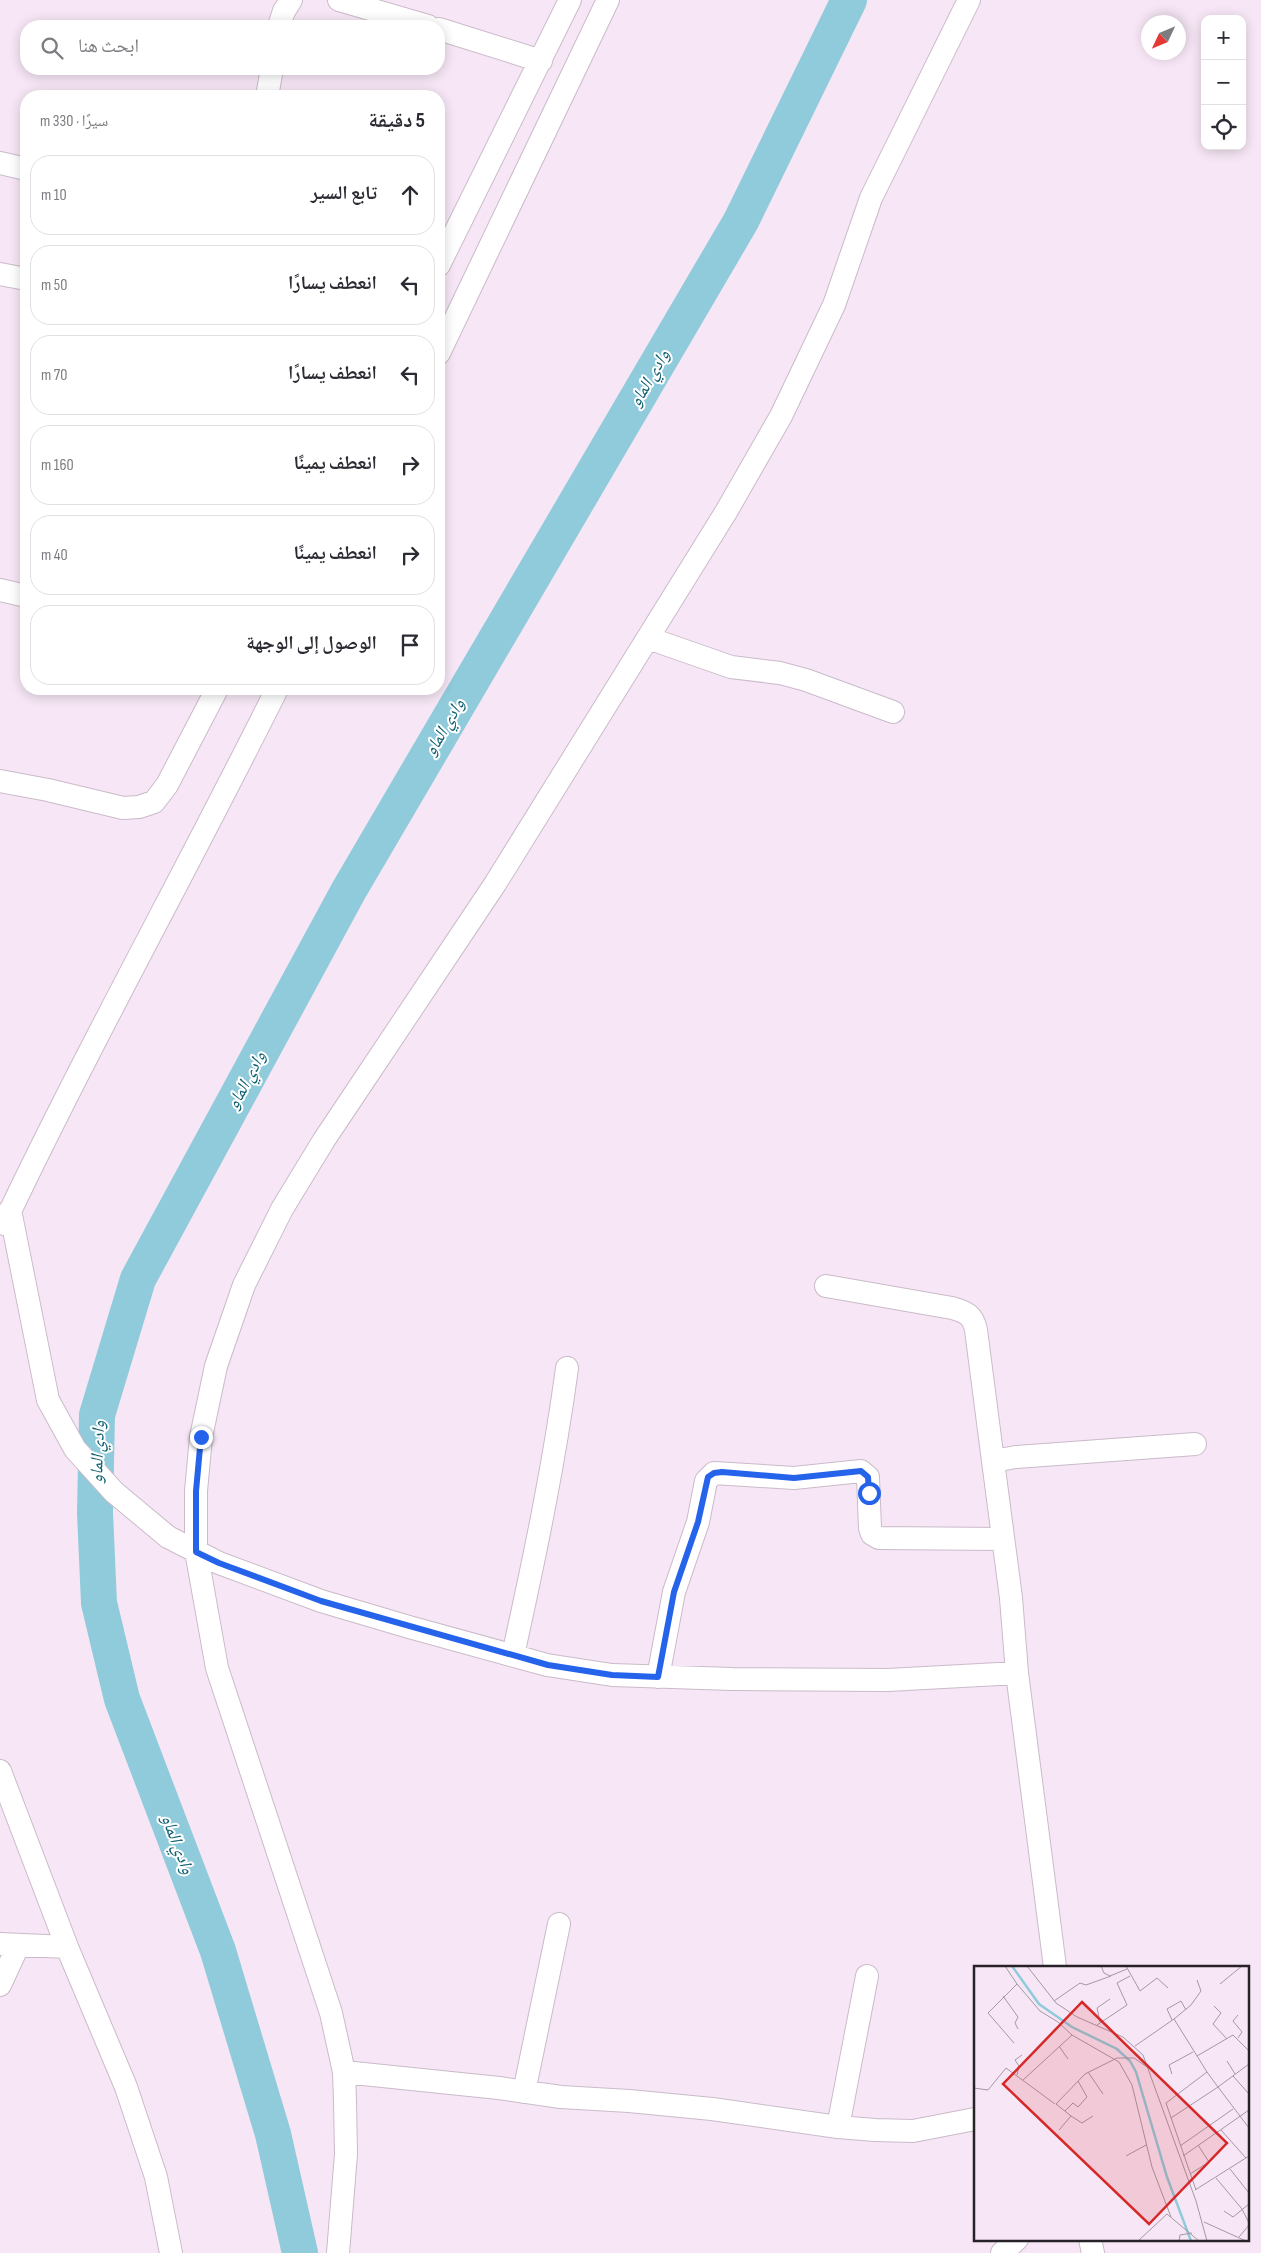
<!DOCTYPE html>
<html lang="ar">
<meta charset="utf-8">
<style>
body{margin:0;font-family:"Sofia Sans Condensed","Noto Naskh Arabic",sans-serif;background:#f2f2f3;color:#2b2b33;direction:rtl}
.controls{position:absolute;right:15px;top:15px;display:grid;overflow:hidden;border-radius:10px;box-shadow:0 2px 12px #0003}
.controls button{width:45px;height:45px;display:grid;place-items:center;padding:0;border:0;border-bottom:1px solid #e1e1e2;background:#fff;color:#2b2b33;font:25px sans-serif}
.compass{position:absolute;left:1141px;top:15px;width:45px;height:45px;border-radius:50%;background:#fff;box-shadow:0 2px 12px #0003;rotate:226deg}
.stop{position:absolute;width:15px;height:15px;margin:-11px;border:4px solid #2563eb;border-radius:50%;background:#fff}
.stop.end{background:#2563eb;border-color:#fff;box-shadow:0 1px 5px #0008}
.list{margin:0;padding:0;list-style:none}
h2{display:flex;justify-content:space-between;align-items:center;height:65px;margin:0;padding:0 20px;font-size:21px}
h2 small{font-size:16px;font-weight:400;color:#7c7c81}
.list li{display:grid;grid-template-columns:32px 1fr auto;gap:15px;align-items:center;box-sizing:border-box;height:80px;margin:0 10px 10px;padding:0 10px;border:1px solid #e1e1e2;border-radius:20px}
.list b{display:block;font-size:19px;white-space:nowrap}
.list em{font-size:16px;font-style:normal;color:#7c7c81}
.icon{flex:none;width:28px;height:28px;fill:none;stroke:currentColor;stroke-width:2;stroke-linecap:round;stroke-linejoin:round}
.map{position:relative;flex:none;width:1261px;height:2253px;overflow:hidden;direction:ltr}
.search{position:absolute;background:#fff;box-shadow:0 2px 12px #0003;left:20px;top:20px;width:425px;height:55px;display:flex;align-items:center;gap:12px;box-sizing:border-box;padding:0 18px;border-radius:20px;color:#7c7c81;font-size:19px}
.panel{position:absolute;background:#fff;box-shadow:0 2px 12px #0003;left:20px;top:90px;width:425px;height:605px;border-radius:20px;direction:rtl}
.map>svg:first-child{display:block}
</style>
<div class="map">
<svg width="1261" height="2253" viewBox="0 0 1261 2253">
<rect width="100%" height="100%" fill="#f7e7f6"/>
<g fill="none" stroke-linecap="round" stroke-linejoin="round">
<path stroke="#8fcbdb" stroke-width="36" d="M300,2253L273,2134L218,1951L122,1699L99,1603L95,1513L97,1415L138,1279L349,890L741,221L849,0"/>
<g stroke="#cabbc9" stroke-width="24">
<path id="minor" d="M339,0L428,26
M279,26L284,11L291,0
M439,29L541,61
M267,96L272,69
M0,163L26,169
M439,265L570,0
M0,274L26,279
M439,353L608,0
M0,590L26,596
M648,638L731,667L780,673L806,680L893,712
M0,781L48,790L123,808L139,807L154,802L167,785L217,689
M10,1210L48,1400L75,1449L114,1492L168,1537L219,1563L321,1601L409,1627L547,1665L612,1675L732,1679L888,1680L1017,1673L1011,1598L993,1461L1016,1457L1195,1444
M4,1224C90,1043 188,868 277,689
M826,1286L952,1308C966,1312 973,1315 976,1330L993,1461
M513,1655C534,1560 554,1465 567,1368
M1017,1673L1055,1967
M658,1677L674,1592L698,1522L706,1481L714,1473L794,1478L861,1471L868,1477L870,1528L872,1534L879,1538L1002,1539
M0,1771L67,1947L126,2087L156,2177L171,2253
M0,1944L67,1947
M0,1985L18,1946
M344,2072L499,2088L561,2097L629,2101L712,2109L838,2127L875,2130L913,2131L975,2119
M524,2092L559,1924
M838,2127L867,1976
M1090,2239L1093,2253
M338,2253L346,2154L345,2101L344,2072L331,2013L217,1668L196,1551V1491L201,1437L216,1366L244,1285L282,1209L324,1140L495,884L726,512L781,416L834,305L871,198L969,0
M1002,2253L1017,2239"/>
</g>
<use href="#minor" stroke="#fff" stroke-width="22"/>
</g>
<g fill="none" stroke-linecap="round" stroke-linejoin="round">
<path stroke="#2563eb" stroke-width="6" d="M201,1437L196,1491V1552L219,1563L321,1601L548,1665L612,1675L658,1677L674,1592L698,1522L708,1477L714,1473L722,1472L794,1478L861,1471L868,1477L869,1493"/>
</g>
<g text-anchor="middle" stroke-width="4" stroke-linejoin="round" paint-order="stroke">
<g font-size="18" font-style="italic" fill="#106172" stroke="#fff">
<text transform="translate(649 378) rotate(-60)" y="6">وادي الماو</text>
<text transform="translate(444 727) rotate(-60)" y="6">وادي الماو</text>
<text transform="translate(246 1080) rotate(-62)" y="6">وادي الماو</text>
<text transform="translate(97 1452) rotate(-88)" y="6">وادي الماو</text>
<text transform="translate(178 1844) rotate(69)" y="6">وادي الماو</text>
</g>
</g>
<g transform="translate(974 1966)">
<rect width="275" height="275" fill="#f7e7f6"/>
<path fill="none" stroke="#8fcbdb" stroke-width="2.5" d="M38,0L65,38L98,61L143,83L156,95L162,106L193,211L217,275"/>
<path fill="none" stroke="#a498a3" stroke-width="1" d="M31,0L43,18M53,0L82,37L103,51L149,71L169,89L222,235L233,275M127,0L130,7L136,10L153,3M152,0L166,25L183,12L194,22M246,18L268,0M29,30L44,51L41,57L44,63M80,35L106,17L112,19L137,10M240,40L247,47L239,58L253,73M264,49L259,55L268,66L264,72M200,53L217,39L227,25L223,14M198,54L193,43L207,35L212,44M126,56L123,42L136,33M123,59L153,39L143,17L156,10M40,77L14,47L43,18L66,45L84,56L98,69L145,96L158,119L178,201L197,251M85,80L94,93M161,80L200,53L233,106M223,90L259,69L275,85M253,95L261,108M114,106L129,128M198,108L195,99L219,86M43,109L45,100L41,94L48,89M259,110L275,128M49,114L98,69M0,122L14,124L32,102L81,138M91,145L99,137L104,141L113,131L104,115M97,150L108,157L119,150M197,152L244,121L275,162M85,164L97,150L82,138L111,108L143,92H160L173,101M247,164L272,192M206,180L259,143M152,190L172,179M209,190L275,144M256,203L275,227M216,208L235,196L224,179M242,212L268,243L275,257M221,224L275,190M222,224L192,137L233,106L244,121L275,98M250,245L259,251L275,238M230,256L272,275M265,271L275,259M164,275L193,248L225,275M205,275L206,269L218,267"/>
<path fill="#d62828" fill-opacity="0.15" stroke="#d62828" stroke-width="2.5" d="M108,36L253,177L175,258L29,118Z"/>
<rect width="275" height="275" fill="none" stroke="#272227" stroke-width="2.5"/>
</g>
</svg>
<div class="controls">
<button>+</button>
<button>−</button>
<button><svg class="icon" aria-label="locate" viewBox="0 0 24 24"><circle cx="12" cy="12" r="6"/><path d="M12 2v4M12 18v4M2 12h4M18 12h4"/></svg></button>
</div>
<svg class="compass" viewBox="-18 -18 36 36"><path d="M0-13l5 13h-10z" fill="#e53935"/><path d="M0 13l5-13h-10z" fill="#7c7c81"/></svg>
<div class="stop" style="left:869px;top:1493px"></div>
<div class="stop end" style="left:201px;top:1437px"></div>
<div class="search"><svg class="icon" aria-label="search" viewBox="0 0 24 24"><circle cx="10" cy="10" r="6"/><path d="M15 15l6 6"/></svg>ابحث هنا</div>
<section class="panel">
<h2>5 دقيقة<small>سيرًا · 330 m</small></h2>
<ul class="list">
<li><svg class="icon" aria-label="ahead" viewBox="0 0 24 24"><path d="M12 20V5M6 11l6-6 6 6"/></svg><div><b>تابع السير</b></div><em>10 m</em></li>
<li><svg class="icon" aria-label="left" viewBox="0 0 24 24"><path d="M17 20v-9H6M10 6l-5 5 5 5"/></svg><div><b>انعطف يسارًا</b></div><em>50 m</em></li>
<li><svg class="icon" aria-label="left" viewBox="0 0 24 24"><path d="M17 20v-9H6M10 6l-5 5 5 5"/></svg><div><b>انعطف يسارًا</b></div><em>70 m</em></li>
<li><svg class="icon" aria-label="right" viewBox="0 0 24 24"><path d="M7 20v-9h11M14 6l5 5-5 5"/></svg><div><b>انعطف يمينًا</b></div><em>160 m</em></li>
<li><svg class="icon" aria-label="right" viewBox="0 0 24 24"><path d="M7 20v-9h11M14 6l5 5-5 5"/></svg><div><b>انعطف يمينًا</b></div><em>40 m</em></li>
<li><svg class="icon" aria-label="arrive" viewBox="0 0 24 24"><path d="M6 21V4h12l-3 4 3 4H6"/></svg><div><b>الوصول إلى الوجهة</b></div></li>
</ul>
</section>
</div>
